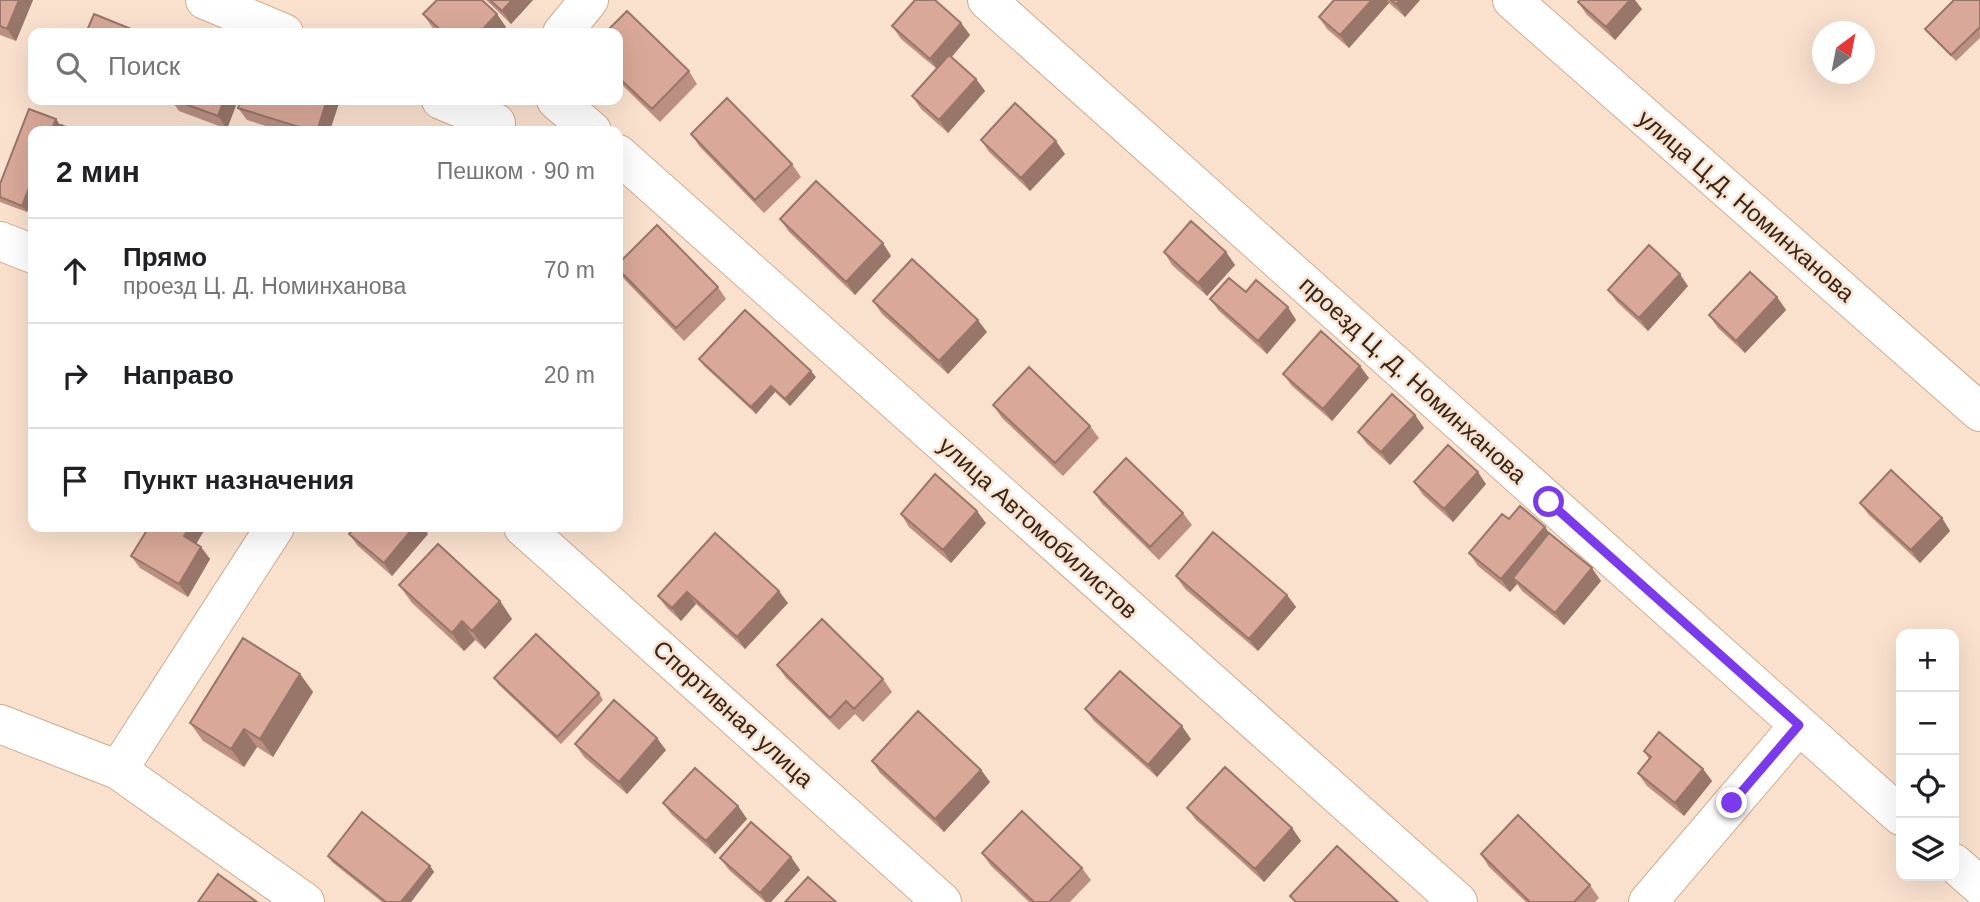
<!DOCTYPE html>
<html lang="ru">
<meta charset="utf-8">
<style>
body{margin:0;font-family:Helvetica,sans-serif;background:#f6f6f6;color:#202124}
.controls{position:absolute;right:21px;bottom:21px;display:grid;overflow:hidden;border-radius:14px;box-shadow:0 7px 28px #0002}
.controls button{width:63px;height:63px;display:grid;place-items:center;padding:0;border:0;border-bottom:2px solid #e0e0e0;background:#fff;color:#202124;font:35px sans-serif}
.compass{position:absolute;left:1812px;top:21px;width:63px;height:63px;border-radius:50%;background:#fff;box-shadow:0 7px 28px #0002;rotate:32deg}
.stop{position:absolute;width:21px;height:21px;margin:-16px;border:5px solid #7c3aed;border-radius:50%;background:#fff}
.stop.end{background:#7c3aed;border-color:#fff;box-shadow:0 2px 7px #0008}
.list{margin:0;padding:0;list-style:none}
h2{display:flex;justify-content:space-between;align-items:center;height:91px;margin:0;padding:0 28px;font-size:30px}
h2 small{font-size:23px;font-weight:400;color:#757577}
.list li{display:grid;grid-template-columns:46px 1fr auto;gap:21px;align-items:center;box-sizing:border-box;height:105px;padding:0 28px;border-top:2px solid #e0e0e0}
.list b{display:block;font-size:26px;white-space:nowrap}
.list p{margin:0;font-size:23px;white-space:nowrap;color:#757577}
.list em{font-size:23px;font-style:normal;color:#757577}
.icon{flex:none;width:38px;height:38px;fill:none;stroke:currentColor;stroke-width:2;stroke-linecap:round;stroke-linejoin:round}
.map{position:relative;flex:none;width:1980px;height:902px;overflow:hidden}
.search{position:absolute;background:#fff;box-shadow:0 7px 28px #0002;left:28px;top:28px;width:595px;height:77px;display:flex;align-items:center;gap:18px;box-sizing:border-box;padding:0 24px;border-radius:14px;color:#757577;font-size:26px}
.panel{position:absolute;background:#fff;box-shadow:0 7px 28px #0002;left:28px;top:126px;width:595px;height:406px;border-radius:14px}
.map>svg:first-child{display:block}
</style>
<div class="map">
<svg width="1980" height="902" viewBox="0 0 1980 902">
<rect width="100%" height="100%" fill="#fae1ce"/>
<g fill="none" stroke-linecap="round" stroke-linejoin="round">
<g stroke="#d2ab8d" stroke-width="40">
<path id="minor" d="M205,0L284,33
M987,0L1901,816
M1512,0L1980,412
M562,33L589,0
M441,100L496,123
M556,100L592,131
M618,154L1458,902
M0,241L33,254
M523,527L942,902
M0,724L118,770L305,902
M118,770L275,527
M1954,863L1980,886
M1648,902L1799,725"/>
</g>
<use href="#minor" stroke="#fff" stroke-width="38"/>
</g>
<path fill="#bb9083" d="M0,0H33L16,41L0,35Z
M486,0H533L511,24Z
M1334,0H1420L1405,17L1389,3L1349,48L1327,29L1319,17Z
M1980,0V38L1956,61L1930,35L1925,29Z
M1578,2L1642,9L1615,40L1587,15Z
M423,14L506,27L500,33H439L432,27Z
M961,23L970,35L952,57L976,79L985,91L948,133L921,109L912,96L937,69L901,39L892,26Z
M618,33L689,71L697,84L660,122L618,81Z
M171,100H238L227,129L179,111Z
M238,108L330,131H282L247,120Z
M29,109L56,119L60,125L58,131H33V195L27,212L0,202V184Z
M691,134L792,164L801,177L764,213L700,147Z
M981,140L1065,154L1030,191L989,152Z
M780,219L891,256L855,295L789,232Z
M1164,252H1226L1235,265L1207,296L1172,265Z
M618,264L718,287L726,299L684,341L624,279L618,270Z
M1688,286L1648,331L1617,302L1608,290Z
M1246,292L1296,320L1267,354L1219,311L1210,299Z
M1777,297L1786,310L1745,353L1718,328L1709,315Z
M873,301L987,332L948,374L882,314Z
M699,359L816,377L790,406L775,392L756,414L704,366Z
M1283,374L1369,378L1332,421L1292,386Z
M993,405L1090,426L1099,438L1063,476L1002,418Z
M1415,415L1424,428L1390,465L1367,444L1358,432Z
M1414,482L1486,484L1453,522L1423,495Z
M1094,492L1183,513L1192,525L1159,560L1102,504Z
M1860,503L1942,518L1950,531L1920,563L1869,515Z
M901,514L986,523L951,563L909,527Z
M1509,519L1549,533L1601,581L1564,625L1522,591L1517,584L1510,592L1478,566L1469,553Z
M149,527H203L205,529L196,544L201,547L210,559L188,597L140,568L131,556Z
M355,527H423L428,534L392,576L358,546L349,534Z
M715,533L788,603L745,649L696,604L681,621L667,608L658,596Z
M1176,576L1287,595L1296,607L1258,651L1185,589Z
M399,585L500,601L512,619L485,649L475,640L464,651L412,603Z
M777,665L883,679L892,692L863,722L855,714L839,730L786,678Z
M300,674L313,692L273,757L257,747L244,767L203,741L190,723Z
M494,678L599,693L603,700L561,744L499,685Z
M1085,709L1191,739L1157,777L1094,721Z
M575,744L666,750L627,794L584,757Z
M1644,751L1703,769L1712,781L1684,816L1647,786L1638,773L1649,759Z
M872,761L981,770L990,782L944,832L880,773Z
M663,803L738,806L747,819L715,854L672,815Z
M1187,808L1292,828L1301,841L1264,882L1196,820Z
M982,853L1082,868L1091,880L1070,902H1029L991,866Z
M1481,854L1590,885L1599,898L1595,902H1526L1489,867Z
M328,856L430,866L434,872L411,902H382L332,862Z
M791,857L800,870L771,902H765L729,870L720,858Z"/>
<path fill="#98766a" d="M19,0H33L16,41L7,29Z
M512,0H533L511,24L502,11Z
M1372,0H1387L1389,3L1349,48L1340,35Z
M1400,0H1420L1405,17L1396,4Z
M1630,0H1635L1642,9L1615,40L1606,27Z
M497,14L506,27L500,33H479Z
M961,23L970,35L939,71L930,59Z
M976,79L985,91L948,133L939,120Z
M224,100H238L227,129L218,116Z
M327,100H340L330,131H317Z
M56,119L60,125L58,131H51Z
M1056,141L1065,154L1030,191L1021,178Z
M33,177V195L27,212L22,206Z
M883,243L891,256L855,295L846,282Z
M1226,252L1235,265L1207,296L1198,283Z
M1680,274L1688,286L1648,331L1639,318Z
M1777,297L1786,310L1745,353L1736,341Z
M1288,307L1296,320L1267,354L1258,341Z
M978,320L987,332L948,374L939,361Z
M1360,366L1369,378L1332,421L1323,409Z
M811,371L816,377L790,406L785,399Z
M771,386L775,392L756,414L751,407Z
M1415,415L1424,428L1390,465L1381,452Z
M1478,472L1486,484L1453,522L1444,509Z
M977,511L986,523L951,563L943,550Z
M1942,518L1950,531L1920,563L1911,550Z
M190,527H203L205,529L193,549L184,536Z
M414,527H423L428,534L392,576L384,563Z
M1545,527L1554,539L1513,578L1517,584L1510,592L1501,579Z
M201,547L210,559L188,597L179,584Z
M1592,568L1601,581L1564,625L1555,613Z
M779,591L788,603L745,649L737,637Z
M687,592L696,604L681,621L672,608Z
M1287,595L1296,607L1258,651L1249,639Z
M500,601L512,619L485,649L472,631Z
M462,621L475,640L464,651L452,633Z
M300,674L313,692L273,757L260,739Z
M1182,726L1191,739L1157,777L1148,765Z
M244,729L257,747L244,767L231,749Z
M657,738L666,750L627,794L619,782Z
M1703,769L1712,781L1684,816L1675,803Z
M981,770L990,782L944,832L935,819Z
M738,806L747,819L715,854L706,841Z
M1292,828L1301,841L1264,882L1255,869Z
M791,857L800,870L771,902H766L760,893Z
M430,866L434,872L411,902H401Z"/>
<path fill="#d9a898" stroke="#98766a" stroke-width="2" d="M0,0H19L7,29L0,26Z
M437,0H482L497,14L479,33H444L423,14Z
M490,0H512L502,11Z
M915,0H935L961,23L930,59L892,26Z
M1334,0H1372L1340,35L1319,17Z
M1391,0H1400L1396,4Z
M1580,0H1630L1606,27L1578,2Z
M1954,0H1980V27L1951,55L1925,29Z
M627,11L689,71L652,109L618,77V33H605Z
M94,14L141,33H86Z
M949,55L976,79L939,120L912,96Z
M727,98L792,164L755,200L691,134Z
M174,100H224L218,116Z
M241,100H327L317,131H312L238,108Z
M1015,103L1056,141L1021,178L981,140Z
M29,109L56,119L51,131H33V177L22,206L0,197V184Z
M61,125L75,131H59Z
M816,181L883,243L846,282L780,219Z
M1191,221L1226,252L1198,283L1164,252Z
M657,225L718,287L676,328L618,269V264Z
M1649,245L1680,274L1639,318L1608,290Z
M912,259L978,320L939,361L873,301Z
M1750,272L1777,297L1736,341L1709,315Z
M1229,278L1246,292L1256,280L1288,307L1258,341L1210,299Z
M745,310L811,371L785,399L771,386L751,407L699,359Z
M1321,331L1360,366L1323,409L1283,374Z
M1029,367L1090,426L1055,463L993,405Z
M1392,394L1415,415L1381,452L1358,432Z
M1448,445L1478,472L1444,509L1414,482Z
M1126,458L1183,513L1150,547L1094,492Z
M1891,470L1942,518L1911,550L1860,503Z
M935,474L977,511L943,550L901,514Z
M1520,506L1545,527L1501,579L1469,553L1502,514L1509,519Z
M149,527H190L184,536L201,547L179,584L131,556Z
M355,527H414L384,563L349,534Z
M1213,532L1287,595L1249,639L1176,576Z
M715,533L779,591L737,637L687,592L672,608L658,596Z
M1549,533L1592,568L1555,613L1513,578Z
M438,544L500,601L472,631L462,621L452,633L399,585Z
M822,619L883,679L854,709L846,701L830,718L777,665Z
M536,634L599,693L557,737L494,678Z
M243,638L300,674L260,739L244,729L231,749L190,723Z
M1120,671L1182,726L1148,765L1085,709Z
M614,700L657,738L619,782L575,744Z
M918,711L981,770L935,819L872,761Z
M1659,732L1703,769L1675,803L1638,773L1651,757L1644,751Z
M1225,767L1292,828L1255,869L1187,808Z
M695,768L738,806L706,841L663,803Z
M1022,811L1082,868L1049,902H1034L982,853Z
M362,812L430,866L401,902H386L328,856Z
M1518,815L1590,885L1574,902H1530L1481,854Z
M751,822L791,857L760,893L720,858Z
M1337,846L1398,902H1296L1290,896Z
M218,874L257,902H198Z
M808,877L836,902H785Z"/>
<g fill="none" stroke-linecap="round" stroke-linejoin="round">
<path stroke="#7c3aed" stroke-width="9" d="M1549,502L1799,725L1732,803"/>
</g>
<g text-anchor="middle" stroke-width="5" stroke-linejoin="round" paint-order="stroke">
<g font-size="24" fill="#36261a" stroke="#fae1ce">
<text transform="translate(1746 206) rotate(41)" y="8">улица Ц.Д. Номинханова</text>
<text transform="translate(1413 380) rotate(42)" y="8">проезд Ц. Д. Номинханова</text>
<text transform="translate(1038 528) rotate(42)" y="8">улица Автомобилистов</text>
<text transform="translate(733 714) rotate(42)" y="8">Спортивная улица</text>
</g>
</g>
</svg>
<div class="controls">
<button>+</button>
<button>−</button>
<button><svg class="icon" aria-label="locate" viewBox="0 0 24 24"><circle cx="12" cy="12" r="6"/><path d="M12 2v4M12 18v4M2 12h4M18 12h4"/></svg></button>
<button><svg class="icon" aria-label="layers" viewBox="0 0 24 24"><path d="M12 4l9 5-9 5-9-5zM3 14l9 5 9-5"/></svg></button>
</div>
<svg class="compass" viewBox="-18 -18 36 36"><path d="M0-13l5 13h-10z" fill="#e53935"/><path d="M0 13l5-13h-10z" fill="#757577"/></svg>
<div class="stop" style="left:1549px;top:502px"></div>
<div class="stop end" style="left:1732px;top:803px"></div>
<div class="search"><svg class="icon" aria-label="search" viewBox="0 0 24 24"><circle cx="10" cy="10" r="6"/><path d="M15 15l6 6"/></svg>Поиск</div>
<section class="panel">
<h2>2 мин<small>Пешком · 90 m</small></h2>
<ul class="list">
<li><svg class="icon" aria-label="ahead" viewBox="0 0 24 24"><path d="M12 20V5M6 11l6-6 6 6"/></svg><div><b>Прямо</b><p>проезд Ц. Д. Номинханова</p></div><em>70 m</em></li>
<li><svg class="icon" aria-label="right" viewBox="0 0 24 24"><path d="M7 20v-9h11M14 6l5 5-5 5"/></svg><div><b>Направо</b></div><em>20 m</em></li>
<li><svg class="icon" aria-label="arrive" viewBox="0 0 24 24"><path d="M6 21V4h12l-3 4 3 4H6"/></svg><div><b>Пункт назначения</b></div></li>
</ul>
</section>
</div>
